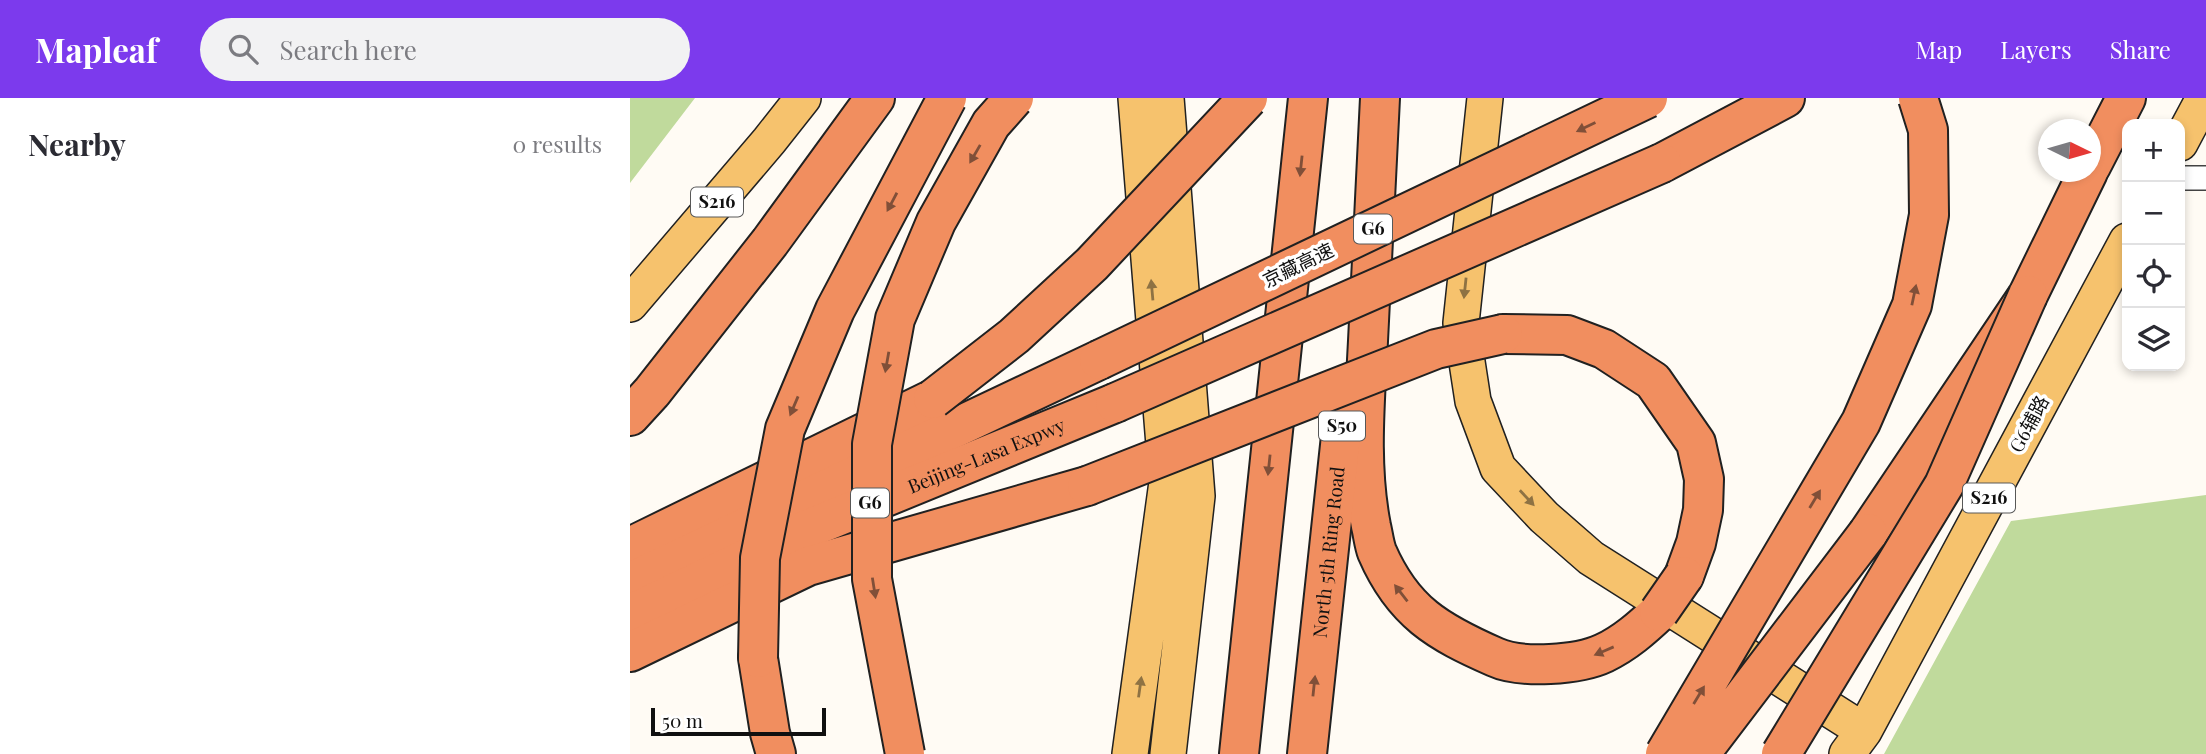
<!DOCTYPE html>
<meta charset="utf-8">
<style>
body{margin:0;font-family:"Playfair Display","Noto Sans SC",serif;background:#f2f2f3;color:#2b2b33}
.controls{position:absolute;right:21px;top:21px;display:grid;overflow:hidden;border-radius:14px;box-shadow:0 4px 10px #0003}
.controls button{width:63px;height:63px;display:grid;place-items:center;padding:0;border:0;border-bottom:2px solid #e1e1e2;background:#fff;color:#2b2b33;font:35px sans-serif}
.compass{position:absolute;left:1408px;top:21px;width:63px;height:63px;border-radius:50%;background:#fff;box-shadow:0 4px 10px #0003;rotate:95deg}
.scale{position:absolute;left:21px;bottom:18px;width:175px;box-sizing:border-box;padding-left:7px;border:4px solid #101010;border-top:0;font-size:19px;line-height:24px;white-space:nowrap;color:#101010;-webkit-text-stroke:5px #fff;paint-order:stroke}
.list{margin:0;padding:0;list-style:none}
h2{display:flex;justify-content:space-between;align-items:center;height:91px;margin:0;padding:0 28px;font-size:30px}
h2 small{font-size:23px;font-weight:400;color:#7c7c81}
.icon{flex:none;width:38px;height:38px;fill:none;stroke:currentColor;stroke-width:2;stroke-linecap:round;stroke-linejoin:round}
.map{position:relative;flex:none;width:1576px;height:656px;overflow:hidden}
header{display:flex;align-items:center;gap:42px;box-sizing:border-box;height:98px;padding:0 35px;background:#7c3aed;color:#fff}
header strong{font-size:33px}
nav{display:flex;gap:38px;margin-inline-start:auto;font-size:24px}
.search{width:490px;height:63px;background:#f2f2f3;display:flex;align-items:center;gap:18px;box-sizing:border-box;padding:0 24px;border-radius:38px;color:#7c7c81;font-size:26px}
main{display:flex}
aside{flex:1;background:#fff}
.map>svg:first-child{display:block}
</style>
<header>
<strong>Mapleaf</strong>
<div class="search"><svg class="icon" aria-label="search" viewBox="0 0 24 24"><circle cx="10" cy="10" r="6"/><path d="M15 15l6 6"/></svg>Search here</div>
<nav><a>Map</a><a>Layers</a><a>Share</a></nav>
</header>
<main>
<aside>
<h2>Nearby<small>0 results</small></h2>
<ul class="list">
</ul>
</aside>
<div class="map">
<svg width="1576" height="656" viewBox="0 0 1576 656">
<rect width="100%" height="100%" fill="#fffbf4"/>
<path fill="#c0da9c" d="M0,0H65L0,85Z
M1576,397V656H1254L1381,423Z"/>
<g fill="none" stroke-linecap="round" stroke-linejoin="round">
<g stroke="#434343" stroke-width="26">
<path id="street" d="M1550,80H1576"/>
</g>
<g stroke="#212121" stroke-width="38">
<path id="primary" d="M536,0L567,398L538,656
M855,0L831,225L843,303L868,370L914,419L961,460L1234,633
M1550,45L1574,0
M0,206L139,43L173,0
M500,656L537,384L506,0
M1217,656L1234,633L1497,143"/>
</g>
<g stroke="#212121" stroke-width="42">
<g id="highway">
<path d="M750,0C746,81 742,162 738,243C735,304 729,367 741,428C743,436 744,446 747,454C773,514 808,534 865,559C891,571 949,567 974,555C995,545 1012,530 1029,514"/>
<path d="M1032,65L1155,0"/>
<path d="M1461,68L1496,0"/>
<path d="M873,236L937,237L974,251L1023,283L1066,345L1074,381L1073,412L1066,445L1054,478"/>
<path d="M0,318L22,294L140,144L245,0"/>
<path d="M1238,435L1398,197L1458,74"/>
<path d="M0,449L303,301"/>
<path d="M0,484L469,262"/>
<path id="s1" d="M0,516L180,430L485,305"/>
<path d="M0,554L178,468L457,388"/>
<path d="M128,560L140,635L146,656"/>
<path d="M609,656L678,0"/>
<path id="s2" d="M677,656L714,310"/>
</g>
</g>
<use href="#street" stroke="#fff" stroke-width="23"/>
<use href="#primary" stroke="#f6c26d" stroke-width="35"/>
<use href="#highway" stroke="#f18e5f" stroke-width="38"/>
<g stroke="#212121" stroke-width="42" stroke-linecap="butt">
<path id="highway-bridge" d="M469,262L1018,0
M303,301L384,238L462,166L618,0
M485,305L1032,65
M457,388L806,251L873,236
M1029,514L1054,478
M128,560L130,460L155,331L205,212L317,0
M275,656L242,481V346L265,221L306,124L361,26L384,0
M1035,656L1231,324L1282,207L1299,117L1298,32L1288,0
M1070,656L1238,435
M1151,656L1314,387L1398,197"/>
</g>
<use href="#highway-bridge" stroke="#f18e5f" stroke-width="38"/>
</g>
<defs><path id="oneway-solid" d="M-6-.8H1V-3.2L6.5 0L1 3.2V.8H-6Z" transform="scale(1.75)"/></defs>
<g fill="#804f38">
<use href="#oneway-solid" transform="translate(956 29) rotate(154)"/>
<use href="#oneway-solid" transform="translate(345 56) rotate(120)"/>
<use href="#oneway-solid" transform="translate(671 68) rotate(96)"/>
<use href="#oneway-solid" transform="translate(262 104) rotate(118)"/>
<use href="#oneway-solid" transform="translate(1284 197) rotate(-78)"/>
<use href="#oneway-solid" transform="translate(257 264) rotate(100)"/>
<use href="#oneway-solid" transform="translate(164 308) rotate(113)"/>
<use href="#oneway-solid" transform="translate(639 367) rotate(96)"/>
<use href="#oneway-solid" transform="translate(1185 401) rotate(-59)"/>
<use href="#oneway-solid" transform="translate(244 490) rotate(81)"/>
<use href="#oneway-solid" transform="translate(771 495) rotate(-128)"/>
<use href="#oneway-solid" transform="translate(974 553) rotate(157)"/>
<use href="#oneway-solid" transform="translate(684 588) rotate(-84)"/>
<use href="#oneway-solid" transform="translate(1069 597) rotate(-59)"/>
</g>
<g fill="#8e7243">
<use href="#oneway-solid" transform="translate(835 190) rotate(96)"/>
<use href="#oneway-solid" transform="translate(522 192) rotate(-95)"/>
<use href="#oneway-solid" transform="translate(897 400) rotate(47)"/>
<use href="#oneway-solid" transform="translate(510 589) rotate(-82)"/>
</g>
<g text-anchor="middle" stroke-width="7" stroke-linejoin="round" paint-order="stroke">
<g fill="#fff" stroke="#585858" stroke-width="2">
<rect x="61" y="89.5" width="52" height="29" rx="5"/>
<rect x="724" y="116.5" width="38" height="29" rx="5"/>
<rect x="689" y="313.5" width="46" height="29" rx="5"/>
<rect x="1333" y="385.5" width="52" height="29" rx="5"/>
<rect x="221" y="390.5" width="38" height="29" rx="5"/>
</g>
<g font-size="18" font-weight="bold" fill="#101010">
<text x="87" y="110">S216</text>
<text x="743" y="137">G6</text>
<text x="712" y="334">S50</text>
<text x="1359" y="406">S216</text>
<text x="240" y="411">G6</text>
</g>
<g font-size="19" fill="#101010" stroke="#fff">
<text transform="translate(668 167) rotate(-26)" y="7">京藏高速</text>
<text transform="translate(1399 326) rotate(-62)" y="7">G6辅路</text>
<text dy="7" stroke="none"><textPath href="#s1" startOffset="390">Beijing-Lasa Expwy</textPath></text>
<text dy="7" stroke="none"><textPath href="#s2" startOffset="203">North 5th Ring Road</textPath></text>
</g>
</g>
</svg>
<div class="controls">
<button>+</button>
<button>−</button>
<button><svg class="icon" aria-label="locate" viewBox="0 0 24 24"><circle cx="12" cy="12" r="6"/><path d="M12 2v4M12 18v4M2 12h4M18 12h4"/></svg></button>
<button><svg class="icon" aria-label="layers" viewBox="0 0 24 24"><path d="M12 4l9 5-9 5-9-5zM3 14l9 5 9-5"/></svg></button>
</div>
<svg class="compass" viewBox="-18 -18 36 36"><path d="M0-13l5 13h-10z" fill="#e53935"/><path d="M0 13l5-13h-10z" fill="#7c7c81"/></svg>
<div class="scale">50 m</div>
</div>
</main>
